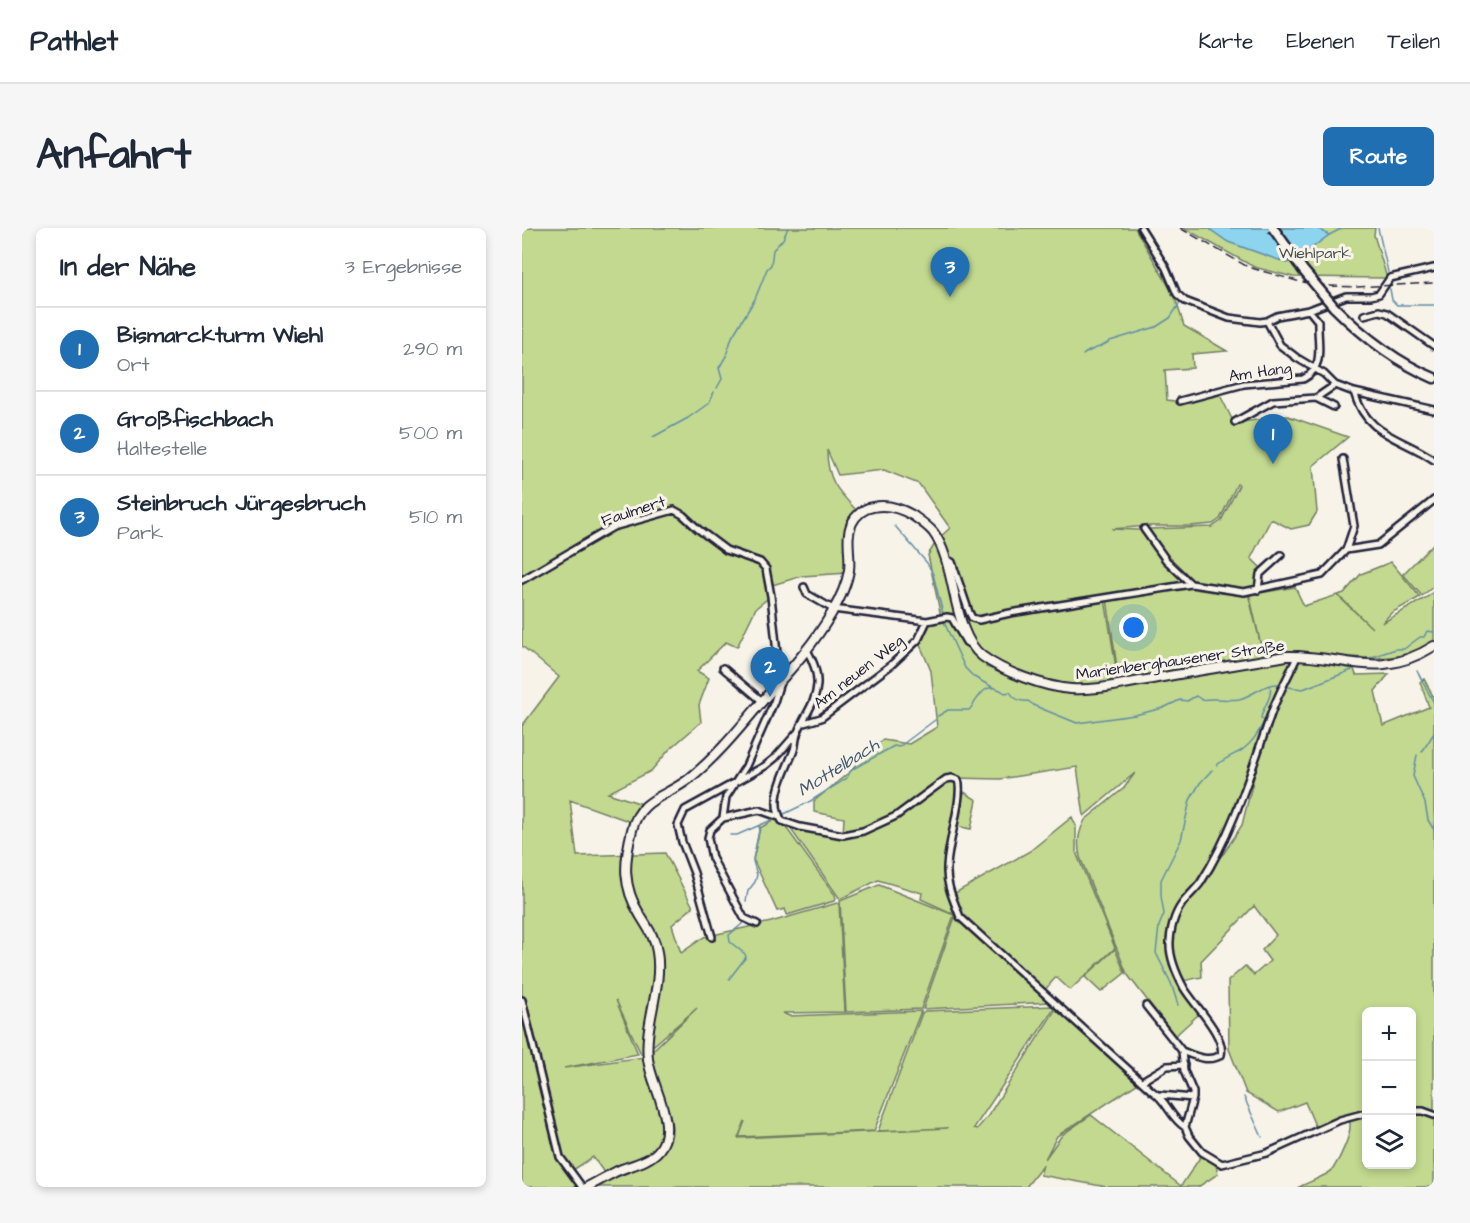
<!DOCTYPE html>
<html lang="de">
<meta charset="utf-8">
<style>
body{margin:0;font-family:"Architects Daughter",sans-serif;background:#f6f6f7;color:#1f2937}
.controls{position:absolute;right:18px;bottom:18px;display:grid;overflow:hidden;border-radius:9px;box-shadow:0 3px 9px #0003}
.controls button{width:54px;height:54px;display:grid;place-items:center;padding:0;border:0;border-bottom:2px solid #e0e1e3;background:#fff;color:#1f2937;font:30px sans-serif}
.you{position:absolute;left:612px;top:400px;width:21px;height:21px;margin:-15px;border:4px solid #fff;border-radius:50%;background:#1a73e8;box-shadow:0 0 0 9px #1a73e833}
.badge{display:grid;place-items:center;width:39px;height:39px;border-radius:50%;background:#1f6fb2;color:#fff;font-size:20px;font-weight:700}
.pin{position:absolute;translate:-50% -50px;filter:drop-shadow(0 2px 3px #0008)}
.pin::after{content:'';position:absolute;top:32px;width:21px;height:18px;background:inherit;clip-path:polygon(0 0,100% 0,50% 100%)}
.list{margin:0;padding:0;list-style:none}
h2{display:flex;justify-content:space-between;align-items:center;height:78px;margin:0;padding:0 24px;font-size:26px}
h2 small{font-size:20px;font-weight:400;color:#747a83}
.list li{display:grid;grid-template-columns:39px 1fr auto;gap:18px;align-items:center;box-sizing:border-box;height:84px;padding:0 24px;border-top:2px solid #e0e1e3}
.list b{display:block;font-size:22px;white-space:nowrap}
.list p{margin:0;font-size:20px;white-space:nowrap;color:#747a83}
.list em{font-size:20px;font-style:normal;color:#747a83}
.icon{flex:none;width:33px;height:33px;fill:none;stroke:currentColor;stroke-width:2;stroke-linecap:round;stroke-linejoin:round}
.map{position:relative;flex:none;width:912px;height:959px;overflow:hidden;border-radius:9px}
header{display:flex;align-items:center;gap:36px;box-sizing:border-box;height:84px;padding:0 30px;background:#fff;border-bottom:2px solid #e0e1e3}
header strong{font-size:28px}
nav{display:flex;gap:33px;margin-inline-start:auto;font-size:21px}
.intro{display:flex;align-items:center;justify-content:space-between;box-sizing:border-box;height:144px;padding:0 36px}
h1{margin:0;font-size:42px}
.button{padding:15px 27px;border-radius:9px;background:#1f6fb2;color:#fff;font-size:21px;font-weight:700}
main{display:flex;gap:36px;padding:0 36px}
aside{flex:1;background:#fff;border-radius:9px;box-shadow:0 3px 9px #0003}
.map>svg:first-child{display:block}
</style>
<header>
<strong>Pathlet</strong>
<nav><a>Karte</a><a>Ebenen</a><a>Teilen</a></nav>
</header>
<div class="intro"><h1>Anfahrt</h1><a class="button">Route</a></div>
<main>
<aside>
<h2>In der Nähe<small>3 Ergebnisse</small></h2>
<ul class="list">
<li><span class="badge">1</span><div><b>Bismarckturm Wiehl</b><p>Ort</p></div><em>290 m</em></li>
<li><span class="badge">2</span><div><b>Großfischbach</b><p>Haltestelle</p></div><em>500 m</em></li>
<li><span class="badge">3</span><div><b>Steinbruch Jürgesbruch</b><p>Park</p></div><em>510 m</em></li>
</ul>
</aside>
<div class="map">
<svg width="912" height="959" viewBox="0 0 912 959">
<rect width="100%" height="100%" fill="#f7f3e8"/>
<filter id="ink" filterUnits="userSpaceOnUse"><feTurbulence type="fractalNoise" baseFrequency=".0167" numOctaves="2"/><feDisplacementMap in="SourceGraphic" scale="12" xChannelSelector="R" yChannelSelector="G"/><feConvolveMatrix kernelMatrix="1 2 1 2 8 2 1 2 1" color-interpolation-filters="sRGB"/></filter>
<g filter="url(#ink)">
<path fill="#c2d98f" stroke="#727e65" stroke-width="1.5" d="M0,0H613L653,69L662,98L705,123L670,126L671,140L643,142L645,172L661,174L698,167L712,195L766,188L826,209L791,238L795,284L787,297L769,301L749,291L729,330L740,341L736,346L733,361C721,363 678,360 668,354C654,346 634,319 626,305L627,301L690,299L699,293L717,257L715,256L698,291L691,296L668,298H627L590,301L617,302L621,304L640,329L662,352L661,356L502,381L500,384L583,371L595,446L584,456L559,458L532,456L479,437L466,429L464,439C496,451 525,463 560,463L749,432L782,431L832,441L834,447L867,446L853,463L861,498L907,479L898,454L902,451L912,470V885L900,881H890V784H844V883L816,890L794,900L783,874L757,884L724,865L707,821L706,753L723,738L732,747L748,733L740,722L754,707L732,678L679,733L680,749L661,753L650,726L649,716L658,681L681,654L691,636L702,625L720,597L738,525H736C722,560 710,595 693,627C688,636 683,648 677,655C669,665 658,672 653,683C638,721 656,756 677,786L653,808L605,746L558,629C555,615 556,605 563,592L602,560L613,545L562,588L555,539L478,551L430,550L424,551L414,558L426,553H433L437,560L424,629V651L432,686L399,671L400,665L356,652L318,671L268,600C309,605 325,616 365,595C372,591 380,589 384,582L359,595L321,607L322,590L292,584V573L330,542L339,529L361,512L387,516L415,499L409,443L396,412L405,393L419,389L406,327L416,311L428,300L397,256L362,242L316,247L305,222C305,254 317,264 338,286C321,303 330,324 326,345L280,348L247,358L249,368L234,380L215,419L204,414L175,443L187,450L177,477L179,494L147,522L129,543L86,565L123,577L112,595L48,572L55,628L143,625L171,679L150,697L159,725L182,709L249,694L315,675L317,676L323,784L261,785L267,788L399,783L352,903L217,909L223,893L216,910L426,900L356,903L400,785L403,783L531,778L533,779L452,900L455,901L466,888L535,779L618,854L535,908L523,931L540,907L569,887L659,958L681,925L694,937L696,946L676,959H585L518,947L521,937L504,959H72C96,946 150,935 150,902C150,887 142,871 137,857C133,847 127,833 131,822L175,780L132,817H129L125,812L122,817V826H119L94,772L116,826L42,840L122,829C123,835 123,842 125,848C131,872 154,902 130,923C118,934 97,938 83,946L71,929L51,942L41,930L25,879L36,931L56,959H0V498L37,449L0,418Z
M662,0H853L852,7L865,50L771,49L732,39Z
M912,315V358L900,368L881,346Z
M869,334L898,369L869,385L860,395L907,368L912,363V413C867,445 806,421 755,425L586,455L596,446L585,371L671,358L726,365L740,422L727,365L732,366L773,359L782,378L815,367L850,400L816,367L822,365L839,346Z
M442,564L455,572L449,601L434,598Z
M550,589L554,598V624L593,720L548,762L534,749L522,763L439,687L431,666L508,623Z
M254,591L263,598L313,667L314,671L312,673L265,687L263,681L255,683L231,631L238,600Z
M357,657L432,687L399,781L324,784L318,673Z
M433,689L436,690L529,774L401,781Z
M593,721L603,745L579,764L563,749Z
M890,886H905L912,889V959H777C784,955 807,947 811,941C818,930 832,903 827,891L844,888V936H890Z"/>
<path fill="#8dd4ef" stroke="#628da7" stroke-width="1.5" d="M686,0H795L807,7L779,28L765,35L706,14Z"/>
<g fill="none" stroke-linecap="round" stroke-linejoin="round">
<path stroke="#628da7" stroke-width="1.5" d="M856,0L866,44
M807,7L821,0
M868,61L870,72L875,77H912
M561,127C569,120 580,120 588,113L634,99L648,90L658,75
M195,160L200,151L197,140L204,128L210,109L233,71L245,41L249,37L251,22L261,11L266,0
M131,209L166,190L187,175L192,164
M373,298L405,335L411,346L421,386
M422,394L443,440L452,449L472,460
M850,429L874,421H882L898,409H902L905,403L912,404
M895,443L912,475
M766,459L781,461L830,442
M416,488L426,482H447C457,471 462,450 483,465L488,464C492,471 498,474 506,473L513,478L555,495L613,487L641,480L658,472L665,473L674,468L680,472C692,469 704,473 717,471C731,468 742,455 757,456
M900,524L912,505
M895,527L891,548L903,575L906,592L912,602
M695,537C702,531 709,528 717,524C730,516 736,505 743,492L739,490C741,478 751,470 748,457
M260,587L287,574L325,550L329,542L372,518L377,519L413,492
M208,607H215L238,597
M224,673L226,663L233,654L235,647L231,633L238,597L252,591
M207,751L224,729L223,726L208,714L207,707L220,696L221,693
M656,777L649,755L634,725L637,698L642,686L639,668V652L659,612L668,572L678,555L690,542
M722,869L740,909"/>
<g stroke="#22223b" stroke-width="10">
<path id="street" d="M619,0L644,40L655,66L663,73L707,90L738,94L745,93L755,88L787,82L824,68H849L857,66L868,50L912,40
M842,87L857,83L865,85L912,118
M745,93L758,117L775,130L802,146L813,157L832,164L912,182
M832,164C845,209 880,209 912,232
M794,170L812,179
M658,173L722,156L781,151C804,139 795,116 796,93L787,82
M713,194L751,173L794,170L813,157
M821,231L832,298L824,322
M622,301L644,332L669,356L722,364L800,347L824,322L856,317L912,272
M423,331L430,334L447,384L450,390L457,392L488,385L669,356
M0,352L91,299L152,282L161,287L176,301L204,322L238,334L244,341L249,368L258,454L252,474L224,538L204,569L201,590L237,582L257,589
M282,359L285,366L311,381L405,393
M736,362L738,346L759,327
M285,422C291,433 296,444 295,457C294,475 282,488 276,504C273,510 274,516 272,522C264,543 246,571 260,593L278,599L321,607L341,603L374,588L424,551L430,550L436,552C442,567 425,618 425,640C424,657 432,673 438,689L630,863C645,872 648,890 663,899
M776,427C767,447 756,466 749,486C729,543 712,602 679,654C675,660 669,665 664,671C654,682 649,698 648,713C647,728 655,747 662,760C672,777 704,808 699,827C686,835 673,828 660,823L662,843L671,864V870L663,899L667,908L680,924L700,936L745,925L818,892L844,885
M201,440L240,473
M282,495L299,490L369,437L396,412L405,393L425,389L430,390L444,414L449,417
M201,590L188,602L186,610L190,630L222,690L235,696
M190,709L172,645L160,614L156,597L163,582L243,538L253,530L275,505
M0,772L38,929L60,959
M624,778L660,823
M620,853L645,838L662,837
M638,867L671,870
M890,883H901L912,887"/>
</g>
<g stroke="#22223b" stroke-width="12">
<path id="secondary" d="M65,959C75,954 85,948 95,943C109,937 127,934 137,922C157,898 129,858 126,831C122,795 141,759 135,724C133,709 125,699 118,687C100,658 102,634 110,602C118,569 145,569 168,550C195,528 216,502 238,476C252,459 268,443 282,425C299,404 323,369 327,342C329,327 323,309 330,295C334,287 342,280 351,279C364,276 378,280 390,287C397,292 405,297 411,304C435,335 429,404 460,428C481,444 523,459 549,461C575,463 604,455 630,451C674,443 719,436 764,428C821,426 855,454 912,418"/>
</g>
<g stroke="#22223b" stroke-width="13">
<path id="primary" d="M812,79C841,108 874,134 912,150"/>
</g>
<use href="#street" stroke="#f7f3e8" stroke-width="5"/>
<use href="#secondary" stroke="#f7f3e8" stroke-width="8"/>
<use href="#primary" stroke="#f7f3e8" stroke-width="8"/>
<path stroke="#22223b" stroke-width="1.5" stroke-dasharray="9 4.5" stroke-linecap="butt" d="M658,0L726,39L775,53L806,58L835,59L912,55"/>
<g stroke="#22223b" stroke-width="13" stroke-linecap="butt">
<path id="primary-bridge" d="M751,0L781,42L812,79"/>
</g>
<use href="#primary-bridge" stroke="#f7f3e8" stroke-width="8"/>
</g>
</g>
<g text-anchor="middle" stroke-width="6" stroke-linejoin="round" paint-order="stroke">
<g font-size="16" fill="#4a5050" stroke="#f7f3e8">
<text x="793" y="30">Wiehlpark</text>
</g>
<g font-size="16" fill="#22223b" stroke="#f7f3e8">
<text transform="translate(738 143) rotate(-8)" y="6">Am Hang</text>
<text transform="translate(111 282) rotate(-18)" y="6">Faulmert</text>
<text transform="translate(658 431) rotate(-8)" y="6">Marienberghausener Straße</text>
<text transform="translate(336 443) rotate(-38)" y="6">Am neuen Weg</text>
</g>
<g font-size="18" font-style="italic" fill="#425771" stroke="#f7f3e8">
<text transform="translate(316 539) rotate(-32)" y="6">Mottelbach</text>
</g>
</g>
</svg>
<div class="controls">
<button>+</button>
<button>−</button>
<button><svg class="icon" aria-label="layers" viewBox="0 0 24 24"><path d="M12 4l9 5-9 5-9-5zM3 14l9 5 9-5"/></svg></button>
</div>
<div class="you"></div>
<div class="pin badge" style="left:751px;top:236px">1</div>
<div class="pin badge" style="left:248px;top:469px">2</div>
<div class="pin badge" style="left:428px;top:69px">3</div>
</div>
</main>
